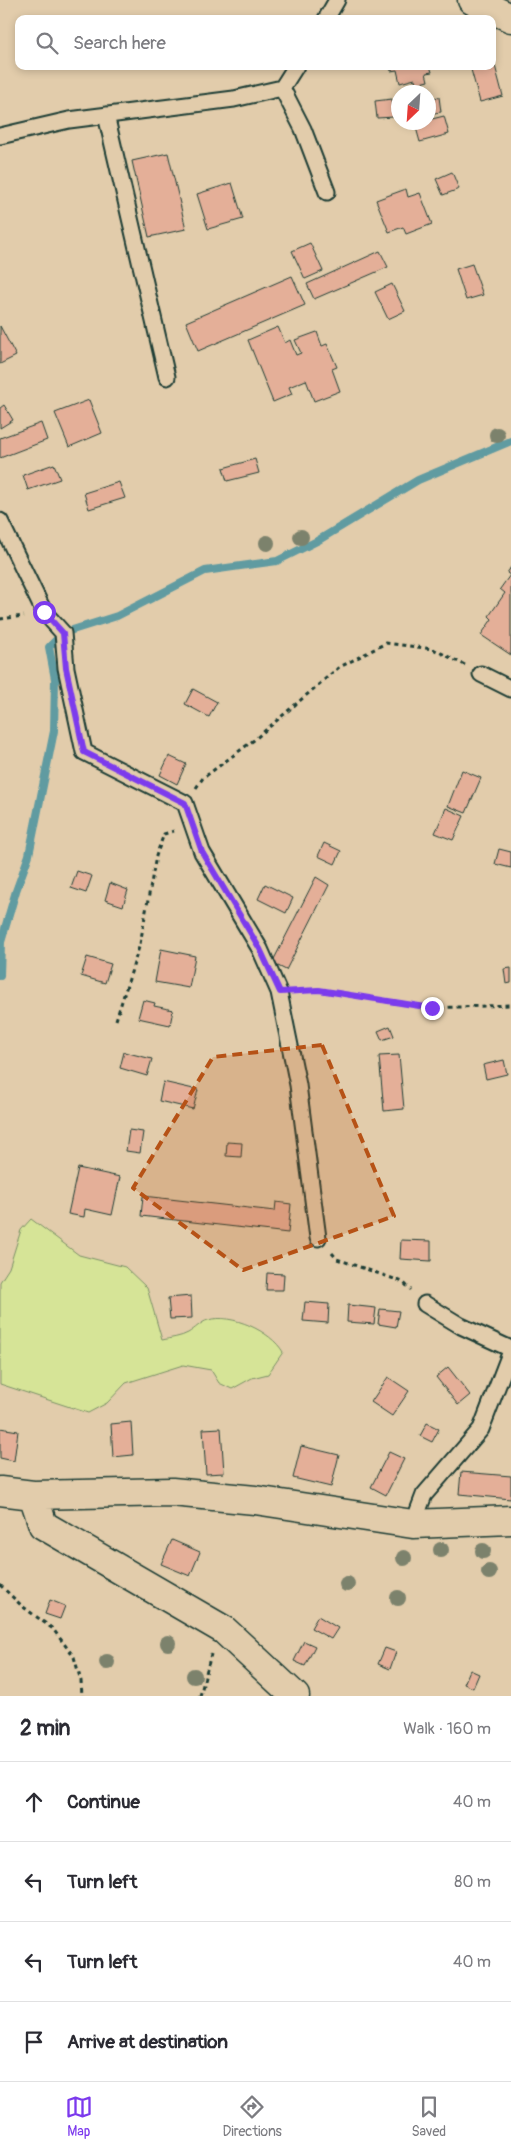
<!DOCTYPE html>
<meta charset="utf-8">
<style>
body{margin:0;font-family:Pangolin,sans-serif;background:#f7f7f7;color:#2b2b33}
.compass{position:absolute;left:391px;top:85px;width:45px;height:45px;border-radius:50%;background:#fff;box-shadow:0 2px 8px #0003;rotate:205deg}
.stop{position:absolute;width:15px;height:15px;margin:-11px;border:4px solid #7c3aed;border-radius:50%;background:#fff}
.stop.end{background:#7c3aed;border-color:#fff;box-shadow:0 1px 5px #0008}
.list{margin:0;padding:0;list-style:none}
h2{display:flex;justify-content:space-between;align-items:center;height:65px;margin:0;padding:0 20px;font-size:21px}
h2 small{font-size:16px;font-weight:400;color:#7c7c81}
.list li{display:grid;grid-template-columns:32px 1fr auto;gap:15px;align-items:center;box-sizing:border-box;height:80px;padding:0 20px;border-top:1px solid #e1e1e2}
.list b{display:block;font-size:19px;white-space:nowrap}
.list em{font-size:16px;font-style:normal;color:#7c7c81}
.icon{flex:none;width:28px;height:28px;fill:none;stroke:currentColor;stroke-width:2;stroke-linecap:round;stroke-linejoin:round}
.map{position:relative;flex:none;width:511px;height:1696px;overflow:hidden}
.search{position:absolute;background:#fff;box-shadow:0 2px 8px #0003;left:15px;right:15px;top:15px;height:55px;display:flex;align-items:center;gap:12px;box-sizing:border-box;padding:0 18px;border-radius:10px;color:#7c7c81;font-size:19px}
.sheet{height:385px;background:#fff}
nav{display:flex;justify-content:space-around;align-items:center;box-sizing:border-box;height:70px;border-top:1px solid #e1e1e2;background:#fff;font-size:14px;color:#7c7c81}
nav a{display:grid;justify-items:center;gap:2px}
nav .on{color:#7c3aed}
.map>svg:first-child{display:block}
</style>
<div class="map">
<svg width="511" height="1696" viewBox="0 0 511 1696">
<rect width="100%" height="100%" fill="#e2ccab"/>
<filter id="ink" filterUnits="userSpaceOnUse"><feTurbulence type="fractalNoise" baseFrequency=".02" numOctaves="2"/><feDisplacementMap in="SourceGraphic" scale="10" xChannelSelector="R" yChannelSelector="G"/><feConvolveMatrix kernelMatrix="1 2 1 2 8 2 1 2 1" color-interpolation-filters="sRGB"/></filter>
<g filter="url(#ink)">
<path fill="#d6e497" stroke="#7a9066" d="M31,1219L79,1255L125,1267L147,1288L162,1340C171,1338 181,1337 188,1333C195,1329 201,1322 208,1320C231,1313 271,1331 283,1352L268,1374L252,1378L232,1389L219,1383L211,1370L183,1365L126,1383L107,1403L88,1413L0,1384V1282L9,1268L21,1230Z"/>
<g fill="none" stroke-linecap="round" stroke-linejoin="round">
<path stroke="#609ba1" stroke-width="8" d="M0,976L1,942L16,891L29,855L54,731L55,679L49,647L63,633L117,616L205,571L277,561L317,541L418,480L511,441"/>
</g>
<path fill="#e4af98" stroke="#1f3d34" d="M493,58L503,96L480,102L470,66H492Z
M390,66H430L432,72L426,73L428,81L416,84L415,79L400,83L397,70L391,71Z
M439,97L441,112L428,114V99Z
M392,99L394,117L377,118L375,101Z
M444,116L449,134L420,142L415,124L428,122V120Z
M168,153L186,229L149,237L132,161Z
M452,172L459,189L443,195L436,179Z
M232,183L243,219L208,229L197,194Z
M406,189L408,197L420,193L432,224L406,234L403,227L389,232L376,200Z
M310,243L323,271L305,279L292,251Z
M380,251L388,267L314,299L307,284Z
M472,264L483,295L466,300L456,269Z
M292,276L305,305L198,351L186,322Z
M392,284L405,311L388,319L375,292Z
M0,326L16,356L0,364Z
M278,327L285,343L290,340L296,355L301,353L295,340L317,332L322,346L327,344L337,367L332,369L340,391L314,401L306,380L289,387L292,394L273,402L248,340Z
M89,400L102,433L69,447L55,413Z
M4,405L13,420L0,428V408Z
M41,423L47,440L0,458V438Z
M255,459L259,473L227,481L223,468Z
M54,464L60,479L28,490L23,475Z
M119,482L125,498L89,509L84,493Z
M511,567V655L481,635L492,619L489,616L505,593L500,589L510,575L507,573Z
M193,689L217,702L209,717L185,704Z
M169,756L186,764L177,784L160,775Z
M462,770L481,778L466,813L448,806Z
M446,808L464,816L453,840L435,833Z
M324,843L341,851L335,864L318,856Z
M499,849L511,852V868L495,864Z
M77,871L92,876L86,893L71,888Z
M316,877L329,885L286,970L272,963Z
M110,883L128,890L123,906L105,900Z
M265,884L293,898L286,913L258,899Z
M161,949L195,956L189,988L155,982Z
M87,957L111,964L105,983L81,976Z
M511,968V983L506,984L504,969Z
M143,1000L155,1003L154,1006L173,1010L170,1025L138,1018Z
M390,1026L394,1036L382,1040L378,1031Z
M124,1052L152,1059L147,1076L120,1068Z
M399,1055L404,1109L384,1111L379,1056Z
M504,1060L507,1074L486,1079L483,1065Z
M163,1082L198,1090L193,1109L159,1101Z
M129,1130L143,1132L140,1153L126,1151Z
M227,1142L242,1143L241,1157L226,1156Z
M78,1168L120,1177L112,1215L85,1209L84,1217L68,1214Z
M143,1196L275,1211L276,1202L291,1204L288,1233L141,1216Z
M401,1240L431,1241V1261L400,1259Z
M267,1273L284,1274L283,1290H266Z
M191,1296L192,1318L170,1319L168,1298Z
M305,1302L329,1304L328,1323L303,1321Z
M348,1305L376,1308L374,1324L347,1322Z
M380,1309L399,1311L396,1327L378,1324Z
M448,1367L470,1395L458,1405L436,1377Z
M388,1377L409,1391L392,1416L371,1402Z
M131,1422L133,1455L113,1457L111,1424Z
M427,1423L439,1429L432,1442L420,1436Z
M0,1428L18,1431L14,1461L0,1458Z
M221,1428L224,1473L206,1474L203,1429Z
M301,1446L339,1455L331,1487L293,1478Z
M389,1452L404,1459L386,1495L371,1487Z
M461,1472L511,1476V1499L459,1494Z
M172,1540L200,1552L190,1576L161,1564Z
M50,1600L65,1606L60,1619L45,1614Z
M318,1616L338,1628L331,1639L311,1628Z
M304,1641L315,1646L305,1666L294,1661Z
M385,1648L396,1652L390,1669L378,1664Z
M470,1670L479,1674L473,1688L464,1684Z"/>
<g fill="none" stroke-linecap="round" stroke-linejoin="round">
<g stroke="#1f3d34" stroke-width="19">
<path id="service" d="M326,19L337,0
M282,88L303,129L327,192
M106,115L167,377
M0,136L69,120L234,99L282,88L296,66
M0,521L44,612L63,633L66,668L84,752L185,803L202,852L260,949L279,992L298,1085L318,1238
M481,674L511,689
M425,1304L461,1326L511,1349
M413,1524L424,1495L481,1429L511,1351"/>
</g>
<g stroke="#1f3d34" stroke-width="31">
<path id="minor" d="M472,0L511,18
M0,1491L33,1495L172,1492L255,1500L413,1524L511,1520
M33,1495L43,1525L224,1630L295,1696"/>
</g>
<path stroke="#1f3d34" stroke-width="3" stroke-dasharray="4 4" stroke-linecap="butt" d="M0,619L24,616
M196,788L203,778L254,740L338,668L386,643L433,649L465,665
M298,991L319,990L432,1008L511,1005
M116,1020L140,944L156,856L164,834L174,831
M332,1253L337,1259L403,1282L411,1290
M0,1585L22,1606L53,1629L74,1657L81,1681L82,1696
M200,1696L211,1654"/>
<use href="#service" stroke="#e2ccab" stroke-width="15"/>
<use href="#minor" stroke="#e2ccab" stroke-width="28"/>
</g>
<g fill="#7c826c">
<circle cx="497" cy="435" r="8"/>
<circle cx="301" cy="537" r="8"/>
<circle cx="267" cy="543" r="8"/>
<circle cx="441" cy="1550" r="8"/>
<circle cx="483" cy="1551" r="8"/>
<circle cx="404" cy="1558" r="8"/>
<circle cx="489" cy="1572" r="8"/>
<circle cx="347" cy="1584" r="8"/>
<circle cx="398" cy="1598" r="8"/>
<circle cx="168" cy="1643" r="8"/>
<circle cx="107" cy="1662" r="8"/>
<circle cx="194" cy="1676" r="8"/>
</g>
</g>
<g fill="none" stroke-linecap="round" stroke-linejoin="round" filter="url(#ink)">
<path stroke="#7c3aed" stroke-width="6" d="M44,612L63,633L66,668L84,752L185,803L202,852L260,949L280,992L319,990L432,1008"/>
</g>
<path fill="#b65216" fill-opacity="0.2" stroke="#b65216" stroke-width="4" stroke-dasharray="10 6" stroke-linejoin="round" d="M322,1045L394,1216L243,1270L133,1188L213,1057Z"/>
</svg>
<svg class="compass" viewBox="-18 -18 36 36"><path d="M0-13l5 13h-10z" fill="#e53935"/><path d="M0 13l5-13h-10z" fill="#7c7c81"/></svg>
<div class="stop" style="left:44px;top:612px"></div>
<div class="stop end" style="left:432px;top:1008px"></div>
<div class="search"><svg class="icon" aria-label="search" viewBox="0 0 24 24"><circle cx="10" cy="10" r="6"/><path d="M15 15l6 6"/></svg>Search here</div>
</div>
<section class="sheet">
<h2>2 min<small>Walk · 160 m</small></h2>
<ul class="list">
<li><svg class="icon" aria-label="ahead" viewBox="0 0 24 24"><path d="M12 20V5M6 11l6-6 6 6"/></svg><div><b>Continue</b></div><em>40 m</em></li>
<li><svg class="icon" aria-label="left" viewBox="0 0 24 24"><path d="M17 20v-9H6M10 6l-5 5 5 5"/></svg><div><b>Turn left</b></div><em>80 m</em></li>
<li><svg class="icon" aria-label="left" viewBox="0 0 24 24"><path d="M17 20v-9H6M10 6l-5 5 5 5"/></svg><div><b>Turn left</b></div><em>40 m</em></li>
<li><svg class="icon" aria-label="arrive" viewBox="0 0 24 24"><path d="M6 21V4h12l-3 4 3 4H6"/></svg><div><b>Arrive at destination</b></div></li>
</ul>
</section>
<nav>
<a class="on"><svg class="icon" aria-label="map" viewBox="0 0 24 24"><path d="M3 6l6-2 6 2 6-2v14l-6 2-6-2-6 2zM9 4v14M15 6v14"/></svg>Map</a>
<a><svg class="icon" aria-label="directions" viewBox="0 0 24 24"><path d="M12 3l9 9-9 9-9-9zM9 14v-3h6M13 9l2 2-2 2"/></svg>Directions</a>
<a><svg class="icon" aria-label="saved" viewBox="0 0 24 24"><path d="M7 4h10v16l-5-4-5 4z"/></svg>Saved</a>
</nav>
